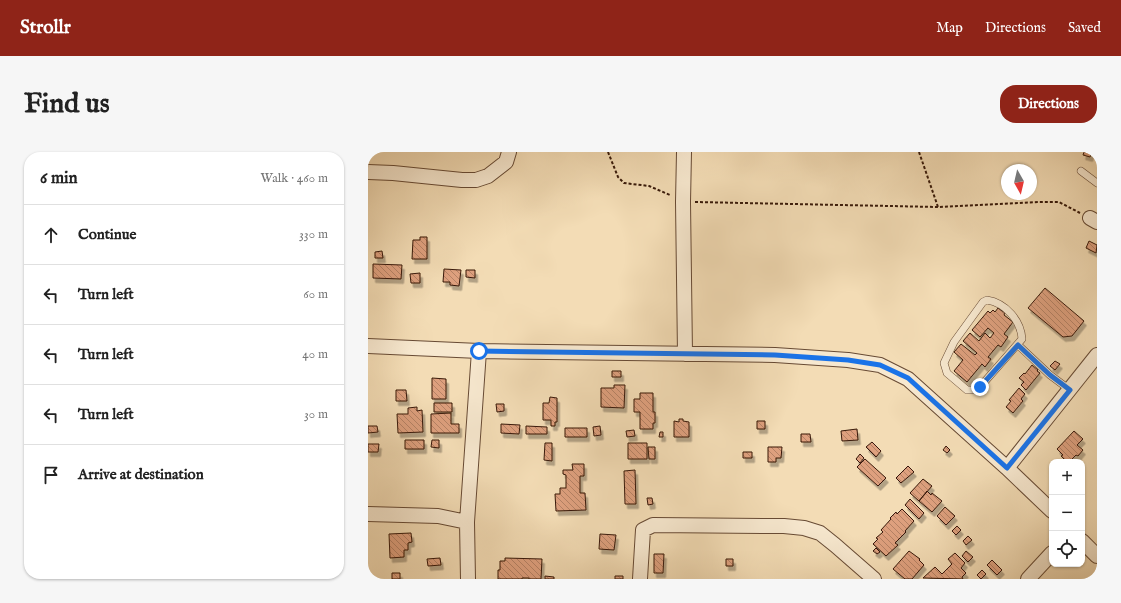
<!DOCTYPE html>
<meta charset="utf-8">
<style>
body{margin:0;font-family:"IM FELL English",serif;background:#f6f6f6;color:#222}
.controls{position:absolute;right:12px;bottom:12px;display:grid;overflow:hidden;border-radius:8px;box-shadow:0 1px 3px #0004}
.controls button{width:36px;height:36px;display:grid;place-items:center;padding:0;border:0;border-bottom:1px solid #e0e0e0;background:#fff;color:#222;font:20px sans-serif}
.compass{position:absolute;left:633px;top:12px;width:36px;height:36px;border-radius:50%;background:#fff;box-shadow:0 1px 3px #0004;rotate:172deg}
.stop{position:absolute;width:12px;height:12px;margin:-9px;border:3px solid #1a73e8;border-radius:50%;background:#fff}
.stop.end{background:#1a73e8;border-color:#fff;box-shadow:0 1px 4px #0008}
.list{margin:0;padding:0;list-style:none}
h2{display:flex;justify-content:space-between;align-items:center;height:52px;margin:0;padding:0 16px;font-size:17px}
h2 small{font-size:13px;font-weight:400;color:#767676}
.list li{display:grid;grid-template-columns:26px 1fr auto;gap:12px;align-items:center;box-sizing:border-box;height:60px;padding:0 16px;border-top:1px solid #e0e0e0}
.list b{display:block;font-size:15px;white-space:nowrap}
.list em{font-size:13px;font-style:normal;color:#767676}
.icon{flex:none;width:22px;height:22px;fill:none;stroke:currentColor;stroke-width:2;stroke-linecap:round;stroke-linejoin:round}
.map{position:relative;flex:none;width:729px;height:427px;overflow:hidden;border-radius:16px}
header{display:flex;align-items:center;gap:24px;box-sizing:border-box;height:56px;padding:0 20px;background:#8f2418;color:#fff}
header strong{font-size:19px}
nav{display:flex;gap:22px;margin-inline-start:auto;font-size:14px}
.intro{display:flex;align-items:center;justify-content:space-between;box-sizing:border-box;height:96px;padding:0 24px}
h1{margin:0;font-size:28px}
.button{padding:10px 18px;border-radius:16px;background:#8f2418;color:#fff;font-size:14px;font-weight:700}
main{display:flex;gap:24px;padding:0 24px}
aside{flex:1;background:#fff;border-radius:16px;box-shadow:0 1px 3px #0004}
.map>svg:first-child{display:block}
</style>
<header>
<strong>Strollr</strong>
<nav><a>Map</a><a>Directions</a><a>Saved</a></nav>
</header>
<div class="intro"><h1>Find us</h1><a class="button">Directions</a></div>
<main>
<aside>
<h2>6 min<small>Walk · 460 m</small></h2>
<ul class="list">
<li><svg class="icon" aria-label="ahead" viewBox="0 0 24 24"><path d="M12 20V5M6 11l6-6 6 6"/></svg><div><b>Continue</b></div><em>330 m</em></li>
<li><svg class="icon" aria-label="left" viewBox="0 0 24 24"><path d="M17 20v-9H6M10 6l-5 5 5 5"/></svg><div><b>Turn left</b></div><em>60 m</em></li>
<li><svg class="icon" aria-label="left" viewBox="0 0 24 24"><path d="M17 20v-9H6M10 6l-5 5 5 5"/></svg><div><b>Turn left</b></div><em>40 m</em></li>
<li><svg class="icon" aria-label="left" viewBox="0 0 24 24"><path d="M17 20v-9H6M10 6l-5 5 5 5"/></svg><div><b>Turn left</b></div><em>30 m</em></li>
<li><svg class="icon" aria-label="arrive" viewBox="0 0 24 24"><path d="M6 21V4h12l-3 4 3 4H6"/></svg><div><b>Arrive at destination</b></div></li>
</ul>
</aside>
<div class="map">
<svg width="729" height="427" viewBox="0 0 729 427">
<defs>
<pattern id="building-back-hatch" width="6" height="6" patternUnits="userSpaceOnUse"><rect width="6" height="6" fill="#dea07e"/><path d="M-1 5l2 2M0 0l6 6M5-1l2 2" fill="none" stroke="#b58265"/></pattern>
<filter id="shadow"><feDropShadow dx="2.5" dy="4.5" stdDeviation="0" flood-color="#0004"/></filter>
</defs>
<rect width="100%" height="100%" fill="#f3dcb5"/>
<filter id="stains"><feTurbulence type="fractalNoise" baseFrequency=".005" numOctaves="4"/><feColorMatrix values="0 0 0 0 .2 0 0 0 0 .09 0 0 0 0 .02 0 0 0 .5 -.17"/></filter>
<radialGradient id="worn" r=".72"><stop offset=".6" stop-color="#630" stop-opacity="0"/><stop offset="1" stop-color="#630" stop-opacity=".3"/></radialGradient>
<path fill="url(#building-back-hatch)" stroke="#381909" filter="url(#shadow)" d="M716,0H724L722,5L715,3Z
M52,85H59V107H44L45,88H52Z
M721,89L729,93L728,101L718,96Z
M14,99L15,106H7V100Z
M5,112L34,113L33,127L5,126Z
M76,117L93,118L91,134L82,133V130H75Z
M98,118H107V126L98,125Z
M52,121V131H43L42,122Z
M677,136L716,169L704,184L695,185L660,156Z
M630,156L637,161L636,163L645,170L636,182L640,185L633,195L630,193L620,205L623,207L617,215L614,212L599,230L586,219L595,208L586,200L593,192L607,203L609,201L595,189L602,181L611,189L617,181L622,186L626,181L620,176L612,185L604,178L620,159L622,161L625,158L627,160Z
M687,209L692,212L687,218L682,214Z
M664,213L670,218L669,219L672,221L658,238L653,233L656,230L651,226L656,221L657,222Z
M244,219H253V225H244Z
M64,226L78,227V247H64Z
M246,233H257L256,256L233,255V236H246Z
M651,236L657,242L653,247L655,249L645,261L638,255L643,249L641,248Z
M28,238H38L39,249H28Z
M272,241H285V260H287V271H285V277H272V260H266V247H272Z
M182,245L189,246V270H187V274H183V268H175V251H181Z
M66,251H84V260H66Z
M128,252H136V259L129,260Z
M49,255V259L54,258L55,280L30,281L29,262H40V256Z
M83,261V272H91V281H63V262Z
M311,267H315V269L321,270V285H306V269L311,270Z
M389,269H397V277H389Z
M133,272L152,273L151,282L133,281Z
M0,274H9L10,280L0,281Z
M158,274L179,275V282H158Z
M232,274L233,283L226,284L225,275Z
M197,276H219V285H197Z
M489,277L490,288L474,289L473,279Z
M266,278L267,284L259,285L258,279Z
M706,279L715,287L709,293L715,298L710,304L708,303L701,310H699L693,304L695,303L689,297Z
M292,280H295V285H291Z
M433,282H442L443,290H433Z
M37,288H56V297H37Z
M64,288H71V296L63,295Z
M504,290L513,299L508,305L498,295Z
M177,291H184V309L176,308Z
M260,291H279V307H260Z
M0,292H11L10,300H0Z
M578,294L582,298L579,301L575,298Z
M280,295H287V307H281Z
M400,295H414L413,306H408V310H400Z
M375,300H384V306H375Z
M492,302L496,306L492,311L488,307Z
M497,307L518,326L510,334L489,315Z
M204,312H216V324H212V341H217L218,358L188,359L187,342H192V336H198V323L195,322V318H205Z
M540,314L546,320L533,331L528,326Z
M267,318L268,352H257L256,319Z
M555,327L564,334L551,349L542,341Z
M559,339L563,343L564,341L574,349L564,360L551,349Z
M279,346H284L285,352L280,353Z
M542,347L556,361L551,367L537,353Z
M577,355L587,364L578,373L569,364Z
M534,357L546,369L537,379L538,380L527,391L530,393L518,404L505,392L510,387L508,386L515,380L513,378L523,367L522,366L528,360L529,362Z
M589,374L593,378L588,383L584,379Z
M43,381L44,390L40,391V398H36V405L22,406L21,382Z
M232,382L248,383L246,398L231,397Z
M600,384L604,388L598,393L595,389Z
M508,396L512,400L509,402L505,399Z
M541,399L552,407L551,408L556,413L544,427H537L525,417Z
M598,399L605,405L600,410L594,404Z
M587,401L597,411L593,416L598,421L594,425L595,427L555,426L567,415L574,422L584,412L580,407Z
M286,402H296L295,421H286Z
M72,406L73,413L60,414L59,407Z
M137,406L174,407L173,427H161V426H154V427H130V418H132V409H137Z
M358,407H365V414H358Z
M624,408L634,418L629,423L619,413Z
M614,418L618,422L613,427L609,423Z
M24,421H32V427H24Z
M177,424L186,425V427H177Z
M247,424H255V427H247Z"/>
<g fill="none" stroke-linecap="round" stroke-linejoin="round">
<g stroke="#674a34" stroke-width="8">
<path id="service" d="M713,19L729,31
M619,148C638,151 653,169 654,187L612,235L606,238H599L579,221L576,211L586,190L615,150Z
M650,193L682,223L702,238"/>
</g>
<g stroke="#674a34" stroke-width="16">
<path id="minor" d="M316,0L315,50L317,202
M0,20L25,21L94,28H108L120,24L138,10L141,0
M722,66L729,70
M0,194L111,199L407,203L480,208L512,213L540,227L639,316L684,359
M639,316L729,203
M0,362L70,364L99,370
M714,389L729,404
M100,427L99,370L111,199
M272,427L275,378L285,373L395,374H416L436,376L452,381L467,393L506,427
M660,427L684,401"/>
</g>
<path stroke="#381909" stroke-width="2" stroke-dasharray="3 2" stroke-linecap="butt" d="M240,0L250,25L256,31L281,34L302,43
M551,0L570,55
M327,50L570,55L670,50H691L712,61"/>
<use href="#service" stroke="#f7e8cf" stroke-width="7"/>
<use href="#minor" stroke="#f7e8cf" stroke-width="14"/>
</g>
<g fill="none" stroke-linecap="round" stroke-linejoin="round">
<path stroke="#1a73e8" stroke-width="5" d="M111,199L407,203L480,208L512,213L540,226L639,316L702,238L682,223L650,193L612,235"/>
</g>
<rect width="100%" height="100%" filter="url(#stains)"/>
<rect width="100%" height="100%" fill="url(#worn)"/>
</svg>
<div class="controls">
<button>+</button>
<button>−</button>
<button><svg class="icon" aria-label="locate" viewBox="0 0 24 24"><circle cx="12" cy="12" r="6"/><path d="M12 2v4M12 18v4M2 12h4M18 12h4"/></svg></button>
</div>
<svg class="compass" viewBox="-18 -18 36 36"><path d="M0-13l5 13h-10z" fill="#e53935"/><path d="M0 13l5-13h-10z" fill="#767676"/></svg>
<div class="stop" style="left:111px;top:199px"></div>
<div class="stop end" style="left:612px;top:235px"></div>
</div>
</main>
